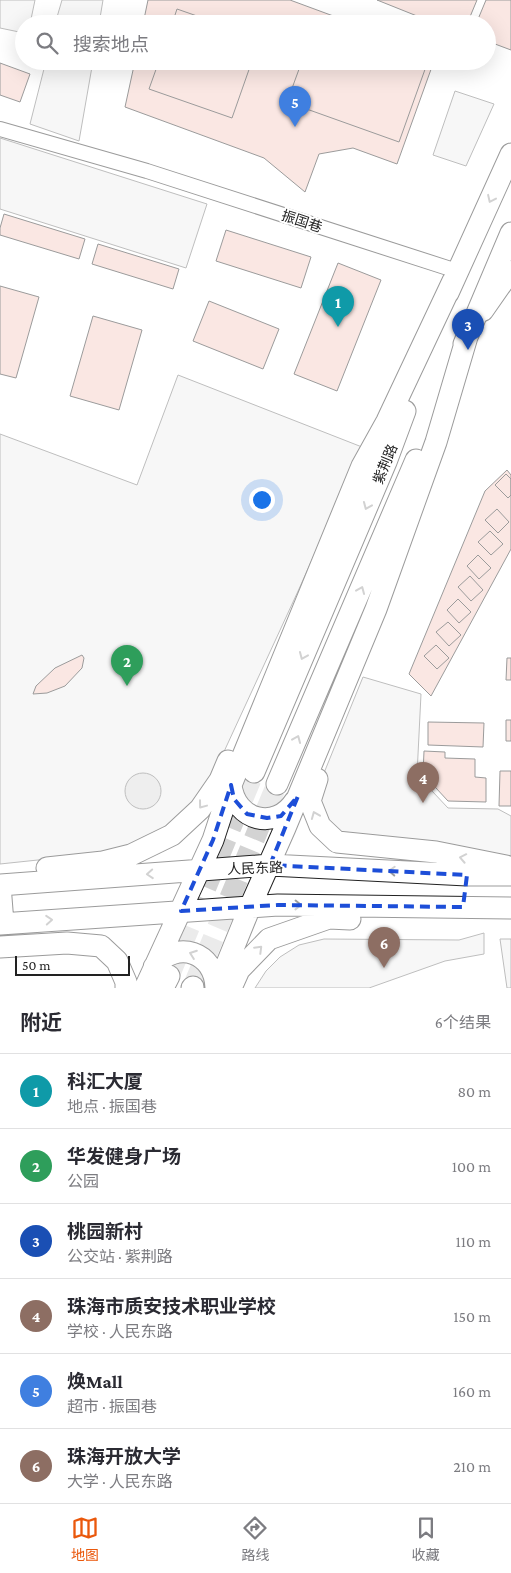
<!DOCTYPE html>
<html lang="zh">
<meta charset="utf-8">
<style>
body{margin:0;font-family:"Crimson Pro","Noto Sans SC",serif;background:#f7f7f7;color:#2b2b33}
.scale{position:absolute;left:15px;bottom:12px;width:115px;box-sizing:border-box;padding-left:5px;border:2px solid #222;border-top:0;font-size:14px;line-height:18px;white-space:nowrap;color:#222;-webkit-text-stroke:4px #fff;paint-order:stroke}
.you{position:absolute;left:261px;top:499px;width:18px;height:18px;margin:-12px;border:4px solid #fff;border-radius:50%;background:#1a73e8;box-shadow:0 0 0 8px #1a73e833}
.badge{display:grid;place-items:center;width:32px;height:32px;border-radius:50%;background:#ea580c;color:#fff;font-size:16px;font-weight:700}
.pin{position:absolute;translate:-50% -41px;filter:drop-shadow(0 1px 2px #0008)}
.pin::after{content:'';position:absolute;top:26px;width:18px;height:15px;background:inherit;clip-path:polygon(0 0,100% 0,50% 100%)}
.list{margin:0;padding:0;list-style:none}
h2{display:flex;justify-content:space-between;align-items:center;height:65px;margin:0;padding:0 20px;font-size:21px}
h2 small{font-size:16px;font-weight:400;color:#7c7c81}
.list li{display:grid;grid-template-columns:32px 1fr auto;gap:15px;align-items:center;box-sizing:border-box;height:75px;padding:0 20px;border-top:1px solid #e1e1e2}
.list b{display:block;font-size:19px;white-space:nowrap}
.list p{margin:0;font-size:16px;white-space:nowrap;color:#7c7c81}
.list em{font-size:16px;font-style:normal;color:#7c7c81}
.icon{flex:none;width:28px;height:28px;fill:none;stroke:currentColor;stroke-width:2;stroke-linecap:round;stroke-linejoin:round}
.map{position:relative;flex:none;width:511px;height:988px;overflow:hidden}
.search{position:absolute;background:#fff;box-shadow:0 5px 20px #0002;left:15px;right:15px;top:15px;height:55px;display:flex;align-items:center;gap:12px;box-sizing:border-box;padding:0 18px;border-radius:28px;color:#7c7c81;font-size:19px}
.sheet{height:515px;background:#fff}
nav{display:flex;justify-content:space-around;align-items:center;box-sizing:border-box;height:70px;border-top:1px solid #e1e1e2;background:#fff;font-size:14px;color:#7c7c81}
nav a{display:grid;justify-items:center;gap:2px}
nav .on{color:#ea580c}
.map>svg:first-child{display:block}
</style>
<div class="map">
<svg width="511" height="988" viewBox="0 0 511 988">
<rect width="100%" height="100%" fill="#fff"/>
<path fill="#eee" stroke="#6f6f6f" d="M0,0H35L30,24H24V33L0,28Z
M62,0H103L99,24H55Z
M46,61H93L79,141L30,124Z
M455,91L494,104L466,166L433,155Z
M178,375L362,447L299,589L210,782L174,825L146,840L104,853L0,864V434L137,485Z
M363,677L421,694L417,775L448,808L498,809L511,816V862L340,839L313,800Z
M484,933V954L445,961L369,988H255L266,971L280,957L299,945L324,939L459,940Z"/>
<path fill="#ededed" stroke="#6f6f6f" d="M0,138L207,204L186,268L0,209Z
M500,939H511V988H507Z"/>
<path fill="#d9d9d9" stroke="#6f6f6f" d="M125 791a18 18 0 1 1 36 0a18 18 0 1 1-36 0Z"/>
<path fill="#f3c9c0" stroke="#222" d="M148,0H290L355,24H143Z
M377,0H477L467,24H437Z
M486,0H511V50L487,41V24H476Z
M177,9L220,24H172Z
M135,61H434L397,164L353,148L319,154L305,192L264,158L125,107Z
M159,61H252L232,118L149,89Z
M302,61H428L399,142L287,102Z
M0,63L30,74L20,102L0,95Z
M4,214L85,239L79,259L0,235V228Z
M226,230L311,257L301,288L216,261Z
M98,244L179,269L173,289L92,264Z
M338,263L381,280L337,391L294,374Z
M0,286L39,297L16,378L0,374Z
M209,301L279,329L263,369L193,341Z
M93,316L142,330L119,410L70,396Z
M507,470L511,475V549L431,696L409,674L485,491Z
M506,474L511,479V495L508,498L495,485Z
M497,509L509,522L498,533L485,520Z
M490,531L503,544L491,555L478,542Z
M478,555L491,568L479,579L467,566Z
M470,576L483,590L471,601L458,587Z
M458,599L471,612L459,623L447,610Z
M448,622L461,635L449,646L436,632Z
M436,645L449,658L437,669L424,656Z
M82,655L84,658L82,668L65,686L47,693L33,694L36,686L55,668Z
M507,658H511V680H506Z
M506,720H511V741H506Z
M428,722L484,723L483,747L428,745Z
M424,751L445,752V758L475,759V777L486,778V802L448,801L423,774Z
M500,771H511V806H499Z"/>
<g fill="none" stroke-linecap="round" stroke-linejoin="round">
<path stroke="#d3d3d3" stroke-width="21" stroke-dasharray="21 11" stroke-linecap="butt" d="M169,976L254,772
M193,987L277,784"/>
<g stroke="#222" stroke-width="16">
<path id="street" d="M0,129L147,171L457,271"/>
</g>
<g stroke="#222" stroke-width="22">
<path id="secondary" d="M483,311L511,271"/>
</g>
<g stroke="#222" stroke-width="23">
<path id="primary" d="M448,293L511,154
M464,344L511,233
M254,772L386,462L405,411
M317,779L310,801L320,826L337,842L436,852L506,866
M277,784L416,460
M231,785C235,821 276,831 295,801
M47,868L103,862L131,855L172,835L200,809L220,780L228,761
M3,923L0,885L270,865L467,875H511
M0,924L278,905L511,908
M0,947L67,943L101,946L117,961L126,982V988
M154,967C177,939 215,952 216,988
M145,988L213,840L231,785L362,466L387,421L453,281
M163,988L169,976
M192,988L193,987
M217,988L250,907L285,828L376,609L436,442L469,330
M231,988L239,970L269,939L329,918L350,919"/>
</g>
<use href="#street" stroke="#fff" stroke-width="14"/>
<use href="#secondary" stroke="#fff" stroke-width="20"/>
<use href="#primary" stroke="#fff" stroke-width="21"/>
</g>
<defs><path id="oneway-chevron" d="M-2-3.5L2.5 0L-2 3.5" fill="none" stroke-width="1.6" stroke-linecap="round" stroke-linejoin="round" transform="scale(1.25)"/></defs>
<g stroke="#9c9c9c">
<use href="#oneway-chevron" transform="translate(491 199) rotate(115)"/>
<use href="#oneway-chevron" transform="translate(367 506) rotate(113)"/>
<use href="#oneway-chevron" transform="translate(361 590) rotate(-67)"/>
<use href="#oneway-chevron" transform="translate(303 656) rotate(113)"/>
<use href="#oneway-chevron" transform="translate(297 739) rotate(-67)"/>
<use href="#oneway-chevron" transform="translate(202 805) rotate(127)"/>
<use href="#oneway-chevron" transform="translate(315 815) rotate(-112)"/>
<use href="#oneway-chevron" transform="translate(463 858) rotate(-169)"/>
<use href="#oneway-chevron" transform="translate(392 871) rotate(-177)"/>
<use href="#oneway-chevron" transform="translate(150 874) rotate(176)"/>
<use href="#oneway-chevron" transform="translate(298 905) rotate(1)"/>
<use href="#oneway-chevron" transform="translate(49 920) rotate(-4)"/>
<use href="#oneway-chevron" transform="translate(259 949) rotate(-45)"/>
<use href="#oneway-chevron" transform="translate(193 954) rotate(-160)"/>
</g>
<path d="M0 0H511V988H0ZM231,785L234,799L247,814L267,818L281,816L298,796L270,865L467,875L463,907L278,905L181,911L213,840Z" fill="#fff" fill-opacity=".55" fill-rule="evenodd"/>
<path fill="none" stroke="#1d4ed8" stroke-width="4" stroke-dasharray="10 6" stroke-linejoin="round" d="M231,785L234,799L247,814L267,818L281,816L298,796L270,865L467,875L463,907L278,905L181,911L213,840Z"/>
<g text-anchor="middle" stroke-width="4" stroke-linejoin="round" paint-order="stroke">
<g font-size="14" fill="#222" stroke="#fff">
<text transform="translate(302 221) rotate(18)" y="5">振国巷</text>
<text transform="translate(385 464) rotate(-68)" y="5">紫荆路</text>
<text transform="translate(255 868) rotate(-2)" y="5">人民东路</text>
</g>
</g>
</svg>
<div class="scale">50 m</div>
<div class="you"></div>
<div class="pin badge" style="left:338px;top:327px;background:#0f9aa8">1</div>
<div class="pin badge" style="left:127px;top:686px;background:#2e9e5b">2</div>
<div class="pin badge" style="left:468px;top:350px;background:#1a4fb4">3</div>
<div class="pin badge" style="left:423px;top:803px;background:#8d6e63">4</div>
<div class="pin badge" style="left:295px;top:127px;background:#3f7fe0">5</div>
<div class="pin badge" style="left:384px;top:968px;background:#8d6e63">6</div>
<div class="search"><svg class="icon" aria-label="search" viewBox="0 0 24 24"><circle cx="10" cy="10" r="6"/><path d="M15 15l6 6"/></svg>搜索地点</div>
</div>
<section class="sheet">
<h2>附近<small>6个结果</small></h2>
<ul class="list">
<li><span class="badge" style="background:#0f9aa8">1</span><div><b>科汇大厦</b><p>地点 · 振国巷</p></div><em>80 m</em></li>
<li><span class="badge" style="background:#2e9e5b">2</span><div><b>华发健身广场</b><p>公园</p></div><em>100 m</em></li>
<li><span class="badge" style="background:#1a4fb4">3</span><div><b>桃园新村</b><p>公交站 · 紫荆路</p></div><em>110 m</em></li>
<li><span class="badge" style="background:#8d6e63">4</span><div><b>珠海市质安技术职业学校</b><p>学校 · 人民东路</p></div><em>150 m</em></li>
<li><span class="badge" style="background:#3f7fe0">5</span><div><b>焕Mall</b><p>超市 · 振国巷</p></div><em>160 m</em></li>
<li><span class="badge" style="background:#8d6e63">6</span><div><b>珠海开放大学</b><p>大学 · 人民东路</p></div><em>210 m</em></li>
</ul>
</section>
<nav>
<a class="on"><svg class="icon" aria-label="map" viewBox="0 0 24 24"><path d="M3 6l6-2 6 2 6-2v14l-6 2-6-2-6 2zM9 4v14M15 6v14"/></svg>地图</a>
<a><svg class="icon" aria-label="directions" viewBox="0 0 24 24"><path d="M12 3l9 9-9 9-9-9zM9 14v-3h6M13 9l2 2-2 2"/></svg>路线</a>
<a><svg class="icon" aria-label="saved" viewBox="0 0 24 24"><path d="M7 4h10v16l-5-4-5 4z"/></svg>收藏</a>
</nav>
